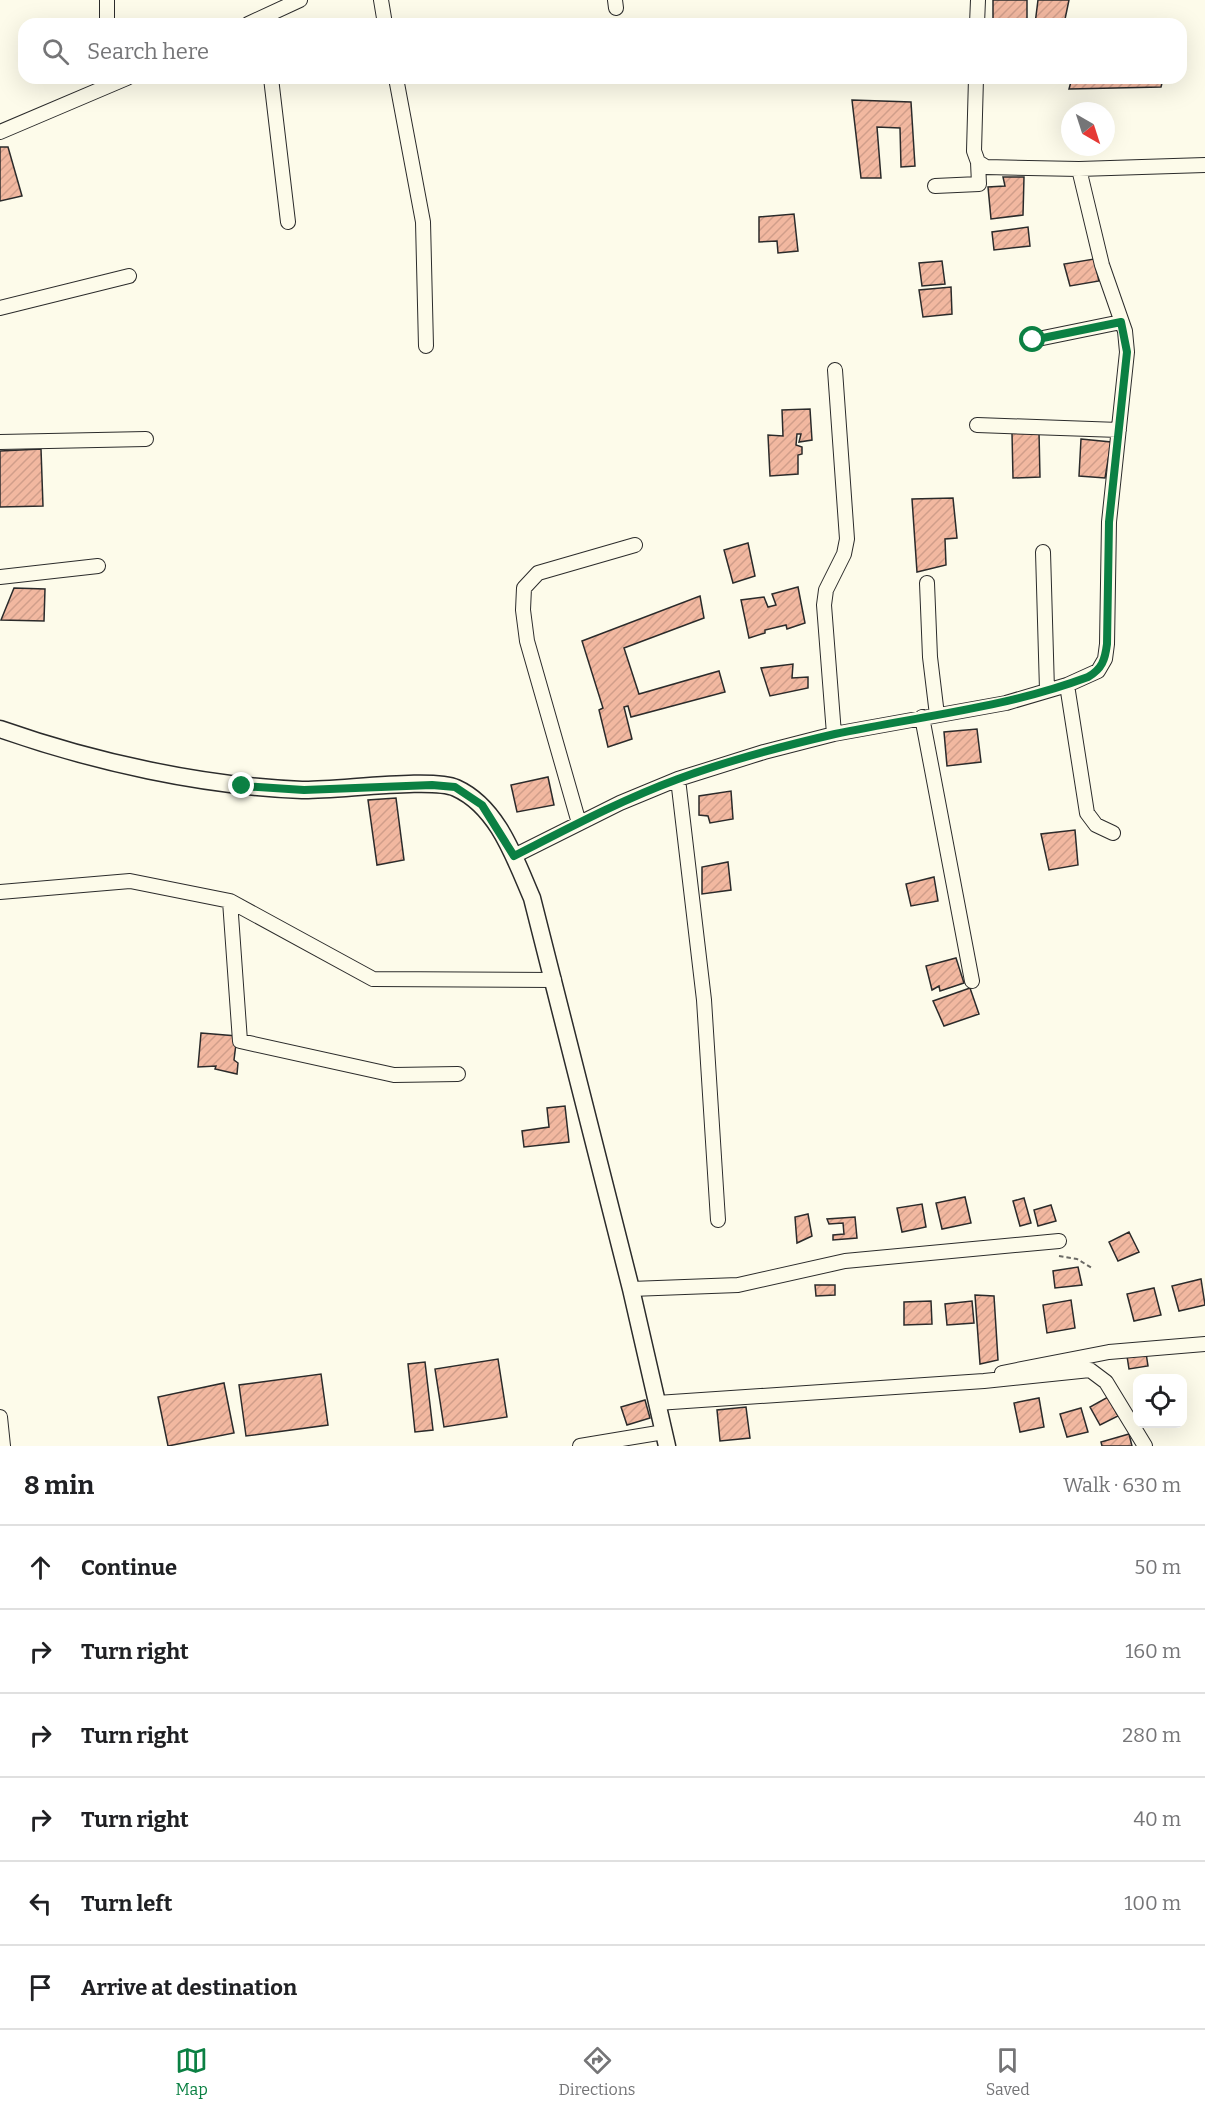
<!DOCTYPE html>
<meta charset="utf-8">
<style>
body{margin:0;font-family:Bitter,serif;background:#f6f6f6;color:#202124}
.controls{position:absolute;right:18px;bottom:18px;display:grid;overflow:hidden;border-radius:12px;box-shadow:0 6px 24px #0002}
.controls button{width:54px;height:54px;display:grid;place-items:center;padding:0;border:0;border-bottom:2px solid #e0e0e0;background:#fff;color:#202124;font:30px sans-serif}
.compass{position:absolute;left:1061px;top:102px;width:54px;height:54px;border-radius:50%;background:#fff;box-shadow:0 6px 24px #0002;rotate:141deg}
.stop{position:absolute;width:18px;height:18px;margin:-14px;border:4px solid #0b8043;border-radius:50%;background:#fff}
.stop.end{background:#0b8043;border-color:#fff;box-shadow:0 2px 6px #0008}
.list{margin:0;padding:0;list-style:none}
h2{display:flex;justify-content:space-between;align-items:center;height:78px;margin:0;padding:0 24px;font-size:26px}
h2 small{font-size:20px;font-weight:400;color:#757577}
.list li{display:grid;grid-template-columns:39px 1fr auto;gap:18px;align-items:center;box-sizing:border-box;height:84px;padding:0 24px;border-top:2px solid #e0e0e0}
.list b{display:block;font-size:22px;white-space:nowrap}
.list em{font-size:20px;font-style:normal;color:#757577}
.icon{flex:none;width:33px;height:33px;fill:none;stroke:currentColor;stroke-width:2;stroke-linecap:round;stroke-linejoin:round}
.map{position:relative;flex:none;width:1205px;height:1446px;overflow:hidden}
.search{position:absolute;background:#fff;box-shadow:0 6px 24px #0002;left:18px;right:18px;top:18px;height:66px;display:flex;align-items:center;gap:15px;box-sizing:border-box;padding:0 21px;border-radius:18px;color:#757577;font-size:22px}
.sheet{height:582px;background:#fff}
nav{display:flex;justify-content:space-around;align-items:center;box-sizing:border-box;height:84px;border-top:2px solid #e0e0e0;background:#fff;font-size:16px;color:#757577}
nav a{display:grid;justify-items:center;gap:3px}
nav .on{color:#0b8043}
.map>svg:first-child{display:block}
</style>
<div class="map">
<svg width="1205" height="1446" viewBox="0 0 1205 1446">
<defs>
<pattern id="building-hatch" width="6" height="6" patternUnits="userSpaceOnUse" patternTransform="scale(1.5)"><rect width="6" height="6" fill="#f2b8a0"/><path d="M-1 1l2-2M0 6l6-6M5 7l2-2" fill="none" stroke="#d09e8a"/></pattern>
</defs>
<rect width="100%" height="100%" fill="#fdfbea"/>
<path fill="url(#building-hatch)" stroke="#2b2b2b" stroke-width="1.5" d="M993,0H1027V24H993Z
M1038,0H1069L1064,24H1035Z
M1072,78H1163V79L1161,87L1069,89Z
M852,100L911,102L915,166L901,167L900,128L877,127L881,178H861Z
M0,147H8L22,196L0,201Z
M1003,177H1024L1023,215L991,219L988,187L1005,186Z
M794,214L798,251L778,253L777,241L759,242V217Z
M1028,227L1030,246L994,250L992,232Z
M1094,259L1099,281L1070,286L1064,264Z
M942,261L945,284L922,286L919,263Z
M951,287L952,314L923,317L919,290Z
M810,409L812,440L799,442L801,434H797L796,445L802,447V454L798,455V474L770,476L768,435L783,436L782,410Z
M1039,432L1040,477L1013,478L1012,433Z
M1081,439L1111,442L1105,478L1079,476Z
M41,449L43,506L0,507V451Z
M953,498L957,538L945,539L946,565L917,572L912,499Z
M748,543L755,576L733,583L724,550Z
M798,587L805,623L787,629L786,625L765,630V633L749,638L741,600L764,597L768,607L776,605L772,594Z
M14,588L45,589L44,621L1,620Z
M700,596L704,618L624,648L639,694L719,671L725,692L631,717L628,706L624,707L632,739L608,747L599,710L603,708L582,641Z
M793,664L792,678L808,677V688L770,696L761,668Z
M977,729L981,762L947,766L944,732Z
M548,777L554,805L517,812L511,785Z
M731,791L733,819L710,823L708,816L699,815V796Z
M396,798L404,860L377,865L368,800Z
M1075,830L1078,865L1049,870L1041,834Z
M728,862L731,890L702,894V867Z
M934,877L938,901L911,906L906,884Z
M956,958L964,983L940,991L939,986L932,990L926,966Z
M970,988L979,1014L944,1026L933,1001Z
M201,1033L237,1036L234,1060L238,1063L237,1074L215,1069L216,1066L198,1067Z
M565,1106L569,1142L524,1147L522,1131L549,1127L547,1108Z
M965,1197L971,1223L942,1229L936,1203Z
M1024,1198L1031,1223L1020,1226L1013,1201Z
M922,1204L926,1227L902,1232L897,1208Z
M1051,1205L1056,1221L1038,1226L1034,1210Z
M808,1214L812,1236L797,1243L795,1217Z
M855,1217L857,1238L833,1240V1235L844,1234L843,1223L829,1224L827,1219Z
M1129,1232L1139,1252L1118,1261L1109,1242Z
M1078,1267L1082,1285L1055,1288L1053,1271Z
M1201,1279L1205,1305L1179,1311L1172,1286Z
M815,1285H835V1295L816,1296Z
M1154,1288L1161,1315L1134,1321L1127,1294Z
M975,1295L994,1296L998,1360L980,1364Z
M1071,1300L1075,1328L1047,1333L1043,1305Z
M931,1301L932,1324L904,1325V1302Z
M972,1301L974,1323L947,1325L945,1304Z
M1146,1353L1148,1366L1129,1369L1127,1356Z
M498,1359L507,1417L444,1427L435,1369Z
M425,1362L433,1430L415,1432L408,1364Z
M321,1374L328,1425L246,1436L239,1385Z
M224,1383L234,1433L168,1446L158,1397Z
M1108,1397L1118,1416L1100,1425L1090,1407Z
M1039,1398L1044,1427L1020,1432L1014,1403Z
M645,1400L650,1418L627,1425L621,1407Z
M746,1407L750,1438L720,1441L717,1410Z
M1081,1408L1088,1432L1067,1437L1060,1414Z
M1129,1434L1132,1446H1102L1101,1442Z"/>
<g fill="none" stroke-linecap="round" stroke-linejoin="round">
<g stroke="#2b2b2b" stroke-width="16">
<path id="minor" d="M381,0L385,24
M615,0L616,8
M107,24V0
M248,24L300,0
M977,24L978,0
M271,78L288,222
M396,78L423,222L426,346
M976,78L974,151L978,162L986,167L1079,169L1205,165
M0,132L127,78
M935,186L979,184L978,162
M0,308L129,276
M1033,340L1121,322
M977,425L1119,430
M0,442L146,439
M1043,552L1047,690
M0,577L98,566
M927,583L930,657L937,715
M1067,685L1087,813L1096,825L1113,833
M922,717L972,981
M834,734L824,605L826,590L844,554L847,539L835,370
M678,779L704,1000L718,1220
M579,823L527,641L523,610L524,588L538,573L635,545
M514,856L620,803L678,779L764,752L834,734L1006,703L1067,685L1098,671L1105,659L1107,644L1109,522L1127,352L1125,331L1102,265L1079,169
M0,892L130,881L230,901L373,979L554,980
M230,901L240,1041L394,1075L458,1074
M631,1289L738,1285L845,1261L1059,1241
M1002,1373L1109,1352L1205,1344
M657,1403L984,1381L1090,1370L1106,1382L1145,1446
M0,1417L3,1446
M580,1446L664,1432"/>
</g>
<g stroke="#2b2b2b" stroke-width="19">
<path id="tertiary" d="M0,729C94,762 202,786 302,790C336,791 432,777 456,788C498,807 515,859 532,898L631,1289L667,1446"/>
</g>
<path stroke="#6a6964" stroke-width="2" stroke-dasharray="4.5 3" stroke-linecap="butt" d="M1059,1256L1077,1259L1092,1268"/>
<use href="#minor" stroke="#fdfbea" stroke-width="14"/>
<use href="#tertiary" stroke="#fdfbea" stroke-width="16"/>
</g>
<g fill="none" stroke-linecap="round" stroke-linejoin="round">
<path stroke="#0b8043" stroke-width="8" d="M242,786L304,790L432,785L455,787L482,805L514,856C567,829 621,800 678,779C729,760 783,746 835,734C921,716 1005,708 1088,677C1102,669 1105,660 1107,644L1109,522L1127,352L1121,322L1033,340"/>
</g>
</svg>
<div class="controls">
<button><svg class="icon" aria-label="locate" viewBox="0 0 24 24"><circle cx="12" cy="12" r="6"/><path d="M12 2v4M12 18v4M2 12h4M18 12h4"/></svg></button>
</div>
<svg class="compass" viewBox="-18 -18 36 36"><path d="M0-13l5 13h-10z" fill="#e53935"/><path d="M0 13l5-13h-10z" fill="#757577"/></svg>
<div class="stop" style="left:1033px;top:340px"></div>
<div class="stop end" style="left:242px;top:786px"></div>
<div class="search"><svg class="icon" aria-label="search" viewBox="0 0 24 24"><circle cx="10" cy="10" r="6"/><path d="M15 15l6 6"/></svg>Search here</div>
</div>
<section class="sheet">
<h2>8 min<small>Walk · 630 m</small></h2>
<ul class="list">
<li><svg class="icon" aria-label="ahead" viewBox="0 0 24 24"><path d="M12 20V5M6 11l6-6 6 6"/></svg><div><b>Continue</b></div><em>50 m</em></li>
<li><svg class="icon" aria-label="right" viewBox="0 0 24 24"><path d="M7 20v-9h11M14 6l5 5-5 5"/></svg><div><b>Turn right</b></div><em>160 m</em></li>
<li><svg class="icon" aria-label="right" viewBox="0 0 24 24"><path d="M7 20v-9h11M14 6l5 5-5 5"/></svg><div><b>Turn right</b></div><em>280 m</em></li>
<li><svg class="icon" aria-label="right" viewBox="0 0 24 24"><path d="M7 20v-9h11M14 6l5 5-5 5"/></svg><div><b>Turn right</b></div><em>40 m</em></li>
<li><svg class="icon" aria-label="left" viewBox="0 0 24 24"><path d="M17 20v-9H6M10 6l-5 5 5 5"/></svg><div><b>Turn left</b></div><em>100 m</em></li>
<li><svg class="icon" aria-label="arrive" viewBox="0 0 24 24"><path d="M6 21V4h12l-3 4 3 4H6"/></svg><div><b>Arrive at destination</b></div></li>
</ul>
</section>
<nav>
<a class="on"><svg class="icon" aria-label="map" viewBox="0 0 24 24"><path d="M3 6l6-2 6 2 6-2v14l-6 2-6-2-6 2zM9 4v14M15 6v14"/></svg>Map</a>
<a><svg class="icon" aria-label="directions" viewBox="0 0 24 24"><path d="M12 3l9 9-9 9-9-9zM9 14v-3h6M13 9l2 2-2 2"/></svg>Directions</a>
<a><svg class="icon" aria-label="saved" viewBox="0 0 24 24"><path d="M7 4h10v16l-5-4-5 4z"/></svg>Saved</a>
</nav>
